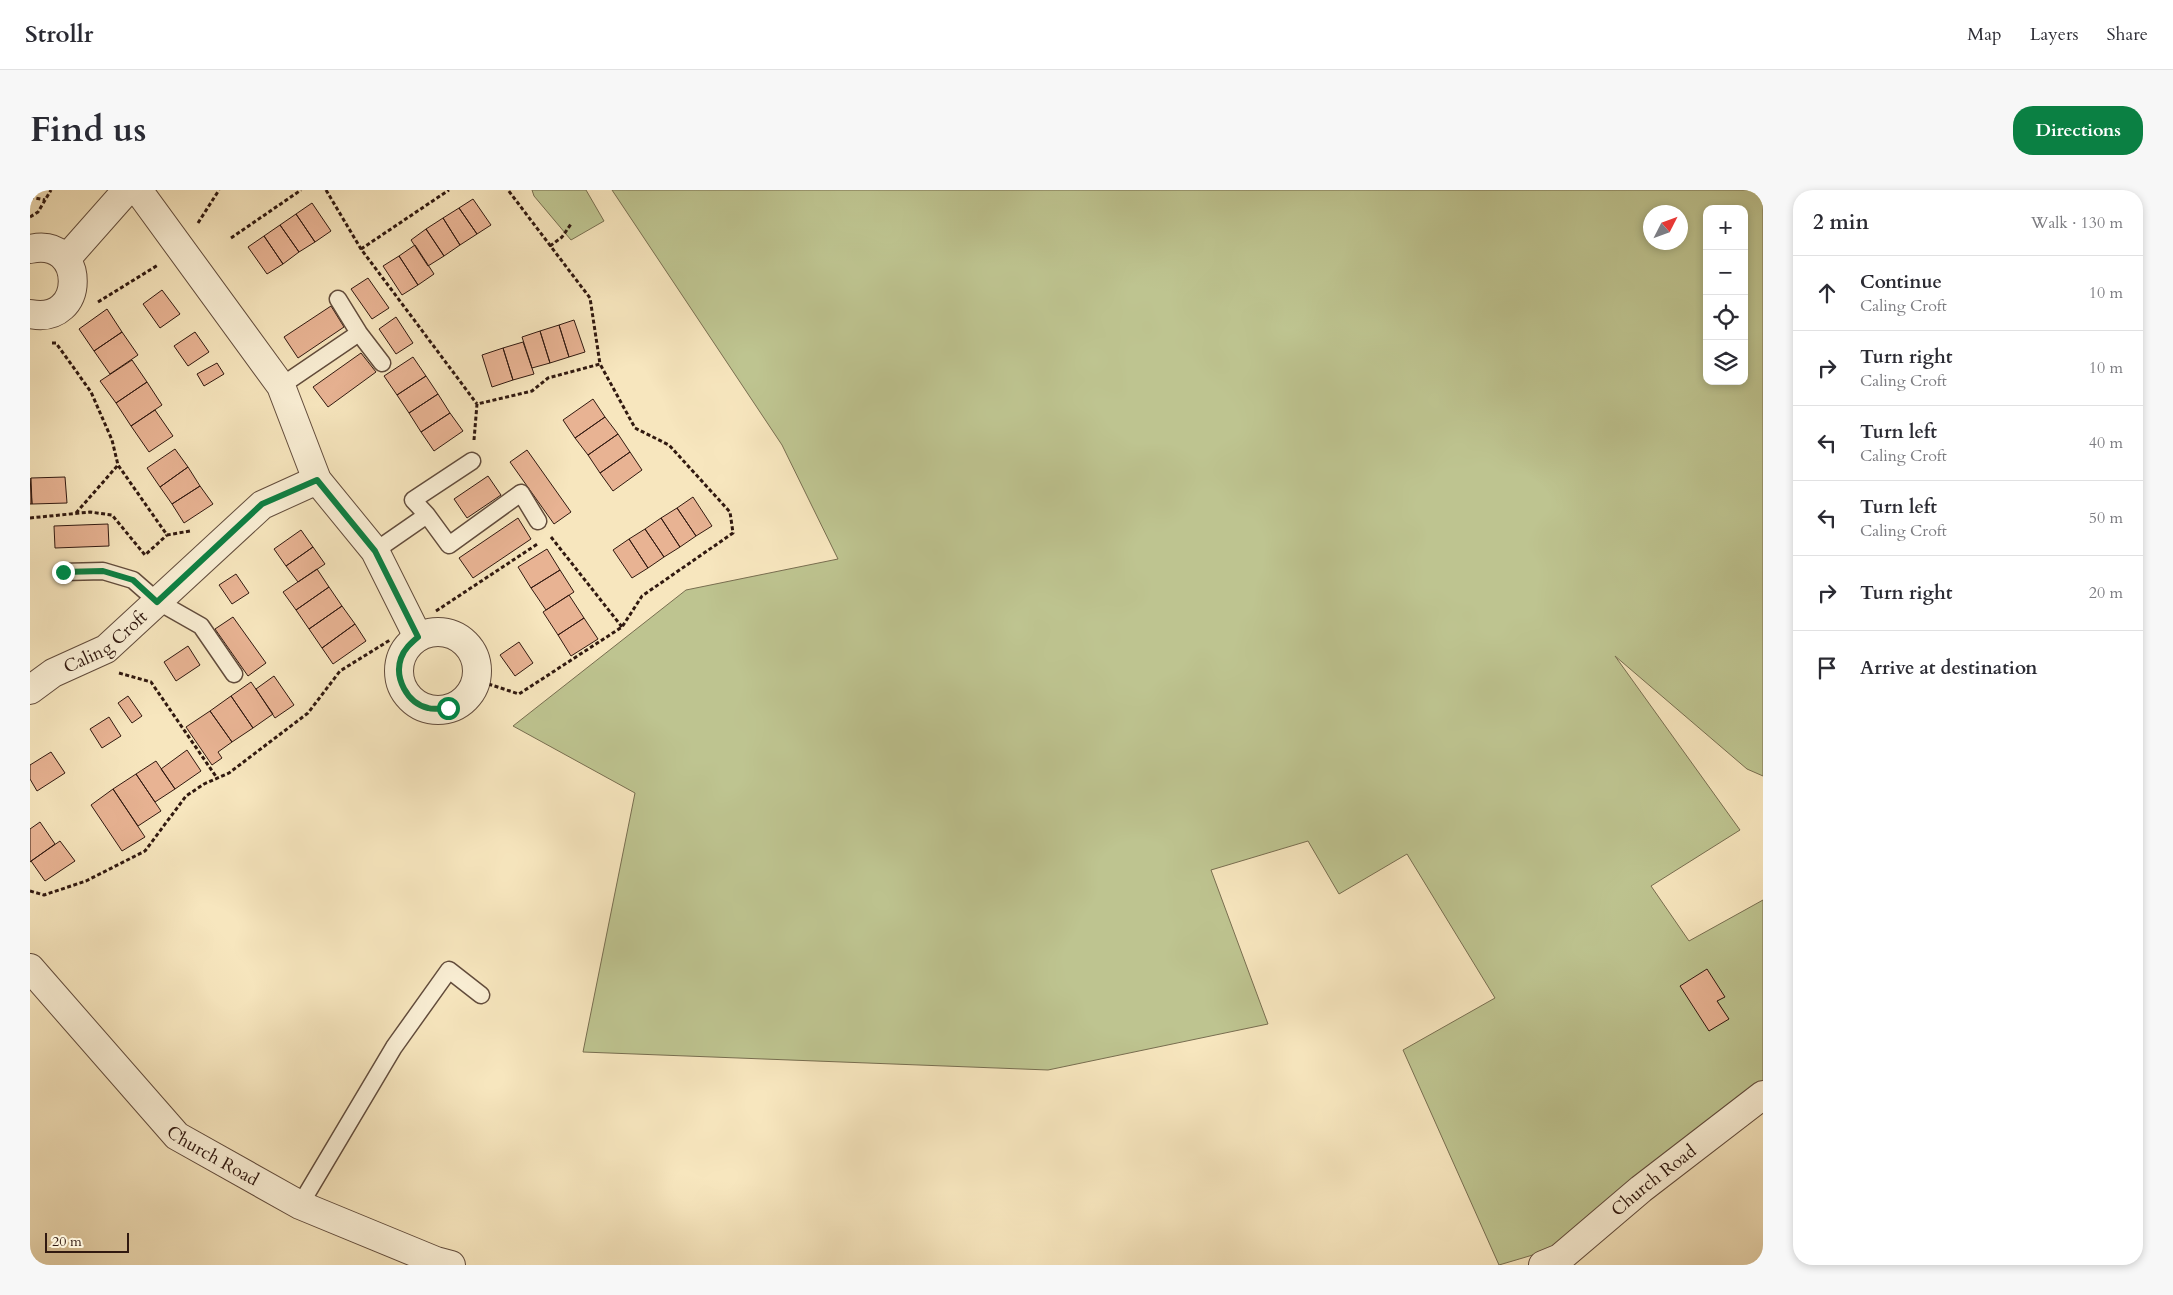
<!DOCTYPE html>
<meta charset="utf-8">
<style>
body{margin:0;font-family:Cardo,serif;background:#f7f7f7;color:#2b2b33}
.controls{position:absolute;right:15px;top:15px;display:grid;overflow:hidden;border-radius:10px;box-shadow:0 2px 8px #0003}
.controls button{width:45px;height:45px;display:grid;place-items:center;padding:0;border:0;border-bottom:1px solid #e1e1e2;background:#fff;color:#2b2b33;font:25px sans-serif}
.compass{position:absolute;left:1613px;top:15px;width:45px;height:45px;border-radius:50%;background:#fff;box-shadow:0 2px 8px #0003;rotate:48deg}
.scale{position:absolute;left:15px;bottom:12px;width:84px;box-sizing:border-box;padding-left:5px;border:2px solid #311910;border-top:0;font-size:14px;line-height:18px;white-space:nowrap;color:#311910;-webkit-text-stroke:4px #faefd5;paint-order:stroke}
.stop{position:absolute;width:15px;height:15px;margin:-11px;border:4px solid #0b8043;border-radius:50%;background:#fff}
.stop.end{background:#0b8043;border-color:#fff;box-shadow:0 1px 5px #0008}
.list{margin:0;padding:0;list-style:none}
h2{display:flex;justify-content:space-between;align-items:center;height:65px;margin:0;padding:0 20px;font-size:21px}
h2 small{font-size:16px;font-weight:400;color:#7c7c81}
.list li{display:grid;grid-template-columns:32px 1fr auto;gap:15px;align-items:center;box-sizing:border-box;height:75px;padding:0 20px;border-top:1px solid #e1e1e2}
.list b{display:block;font-size:19px;white-space:nowrap}
.list p{margin:0;font-size:16px;white-space:nowrap;color:#7c7c81}
.list em{font-size:16px;font-style:normal;color:#7c7c81}
.icon{flex:none;width:28px;height:28px;fill:none;stroke:currentColor;stroke-width:2;stroke-linecap:round;stroke-linejoin:round}
.map{position:relative;flex:none;width:1733px;height:1075px;overflow:hidden;border-radius:20px}
header{display:flex;align-items:center;gap:30px;box-sizing:border-box;height:70px;padding:0 25px;background:#fff;border-bottom:1px solid #e1e1e2}
header strong{font-size:24px}
nav{display:flex;gap:28px;margin-inline-start:auto;font-size:18px}
.intro{display:flex;align-items:center;justify-content:space-between;box-sizing:border-box;height:120px;padding:0 30px}
h1{margin:0;font-size:35px}
.button{padding:12px 22px;border-radius:20px;background:#0b8043;color:#fff;font-size:18px;font-weight:700}
main{display:flex;gap:30px;padding:0 30px}
aside{flex:1;background:#fff;border-radius:20px;box-shadow:0 2px 8px #0003}
.map>svg:first-child{display:block}
</style>
<header>
<strong>Strollr</strong>
<nav><a>Map</a><a>Layers</a><a>Share</a></nav>
</header>
<div class="intro"><h1>Find us</h1><a class="button">Directions</a></div>
<main>
<div class="map">
<svg width="1733" height="1075" viewBox="0 0 1733 1075">
<rect width="100%" height="100%" fill="#f7e6be"/>
<filter id="stains"><feTurbulence type="fractalNoise" baseFrequency=".004" numOctaves="4"/><feColorMatrix values="0 0 0 0 .2 0 0 0 0 .09 0 0 0 0 .02 0 0 0 .5 -.17"/></filter>
<radialGradient id="worn" r=".72"><stop offset=".6" stop-color="#630" stop-opacity="0"/><stop offset="1" stop-color="#630" stop-opacity=".3"/></radialGradient>
<path fill="#bec490" stroke="#786e50" fill-rule="evenodd" d="M502,0H556L574,31L541,50L504,6Z
M582,0H1733V586L1717,579L1585,466L1710,640L1621,696L1659,751L1733,710V891L1649,961L1523,1059L1469,1075L1373,860L1465,808L1377,664L1309,704L1278,651L1181,680L1238,834L1018,880L553,862L605,603L483,536L656,400L808,369L752,255ZM1677,19H1714V191H1677ZM1620,22H1650V52H1620ZM1650,796L1694,807L1687,811L1698,829Z"/>
<path fill="#e8b393" stroke="#311910" d="M443,9L461,35L447,44L429,18Z
M282,13L301,41L285,52L266,24Z
M429,18L447,44L430,55L413,28Z
M266,24L285,52L269,62L250,35Z
M413,28L430,55L414,66L396,39Z
M250,35L269,62L253,74L234,46Z
M396,39L414,66L398,76L381,50Z
M234,46L253,74L237,84L218,57Z
M385,55L404,84L388,95L369,66Z
M369,66L388,95L372,105L353,76Z
M338,88L359,118L342,129L321,99Z
M132,100L150,124L130,138L113,114Z
M301,116L314,137L268,168L254,147Z
M77,119L92,142L64,161L49,139Z
M366,127L383,153L366,164L349,139Z
M544,130L555,162L539,167L529,135Z
M529,135L539,167L520,173L510,141Z
M510,141L520,173L502,178L492,147Z
M92,142L108,165L80,184L64,161Z
M165,142L179,162L158,176L144,156Z
M493,152L504,184L483,190L473,158Z
M473,158L483,190L462,197L452,165Z
M331,163L346,182L298,217L283,197Z
M383,167L396,186L367,205L354,186Z
M102,170L117,192L86,213L70,191Z
M187,173L194,184L174,196L167,184Z
M396,186L408,204L379,223L367,205Z
M117,192L132,215L101,236L86,213Z
M408,204L420,223L391,242L379,223Z
M563,209L575,227L545,248L533,230Z
M125,220L143,246L119,262L101,236Z
M420,223L433,241L404,261L391,242Z
M575,227L588,244L558,265L545,248Z
M588,244L600,262L570,283L558,265Z
M145,259L158,277L130,297L117,278Z
M497,260L541,322L524,334L480,272Z
M600,262L612,280L583,301L570,283Z
M158,277L170,296L142,314L130,297Z
M458,286L471,305L437,328L424,309Z
M35,287L37,313L2,314L1,288Z
M0,288L2,314H0Z
M170,296L183,314L154,333L142,314Z
M663,307L682,336L666,346L647,318Z
M647,318L666,346L650,357L631,328Z
M488,328L501,349L443,388L429,368Z
M631,328L650,357L634,367L615,339Z
M78,334L79,356L25,358L24,336Z
M615,339L634,367L618,378L599,349Z
M271,340L283,357L256,376L244,359Z
M599,349L618,378L602,388L583,360Z
M283,357L295,374L268,392L256,376Z
M517,359L530,380L501,398L488,377Z
M287,379L299,397L266,420L253,402Z
M530,380L544,402L516,420L501,398Z
M206,384L219,403L202,414L189,395Z
M299,397L312,416L279,439L266,420Z
M539,405L554,428L528,445L513,422Z
M312,416L325,434L292,458L279,439Z
M203,427L236,473L218,486L185,439Z
M554,428L568,449L541,466L528,445Z
M325,434L336,451L303,474L292,458Z
M489,452L503,473L485,486L470,465Z
M158,456L170,475L146,491L134,472Z
M244,486L264,515L245,528L226,499Z
M221,492L243,524L223,538L201,506Z
M98,506L112,526L102,533L88,513Z
M201,506L223,538L202,552L180,521Z
M180,521L202,552L188,562L192,568L182,575L156,537Z
M79,527L91,546L72,558L60,539Z
M157,560L171,581L145,599L131,579Z
M21,562L35,583L7,601L0,589V575Z
M126,571L145,599L125,612L106,584Z
M106,584L131,621L108,636L83,599Z
M83,599L115,647L92,661L61,615Z
M10,632L25,654L0,672V639Z
M30,651L45,671L15,691L1,671Z
M1677,779L1695,807L1687,811L1699,829L1679,841L1650,796Z"/>
<g fill="none" stroke-linecap="round" stroke-linejoin="round">
<g stroke="#624c3c" stroke-width="19">
<path id="lane" d="M308,109L329,143L352,173
M251,196L329,143
M397,325L383,310L442,271
M345,361L397,325L419,355L491,303L508,331
M33,382L73,381L103,390L127,411L171,436L204,484
M270,1015L364,857L419,780L451,805"/>
</g>
<g stroke="#624c3c" stroke-width="30">
<g id="street">
<path d="M108,0L251,196L287,290L345,361L388,447"/>
<path d="M0,59C57,46 57,136 0,124"/>
<path d="M36,69L97,0"/>
<circle cx="408" cy="481" r="39"/>
<path id="s1" d="M0,500L23,483L76,459L232,315L287,290"/>
<path id="s2" d="M0,778L147,946L270,1015L406,1071L421,1075"/>
<path id="s3" d="M1513,1075L1530,1068L1611,999L1733,905"/>
</g>
</g>
<path stroke="#311910" stroke-width="3" stroke-dasharray="4 2.5" stroke-linecap="butt" d="M296,0L331,59L447,214
M0,7L15,10
M0,27L8,22L21,0
M168,33L189,0
M201,48L271,0
M520,56L532,47L541,34
M331,59L419,0
M68,112L128,75
M22,153H26L61,202L82,250L88,275L137,345L160,341
M444,250L447,214L502,201L518,188L570,174L560,108L478,0
M46,323L88,275
M0,328L60,322L82,325L115,365L137,345
M521,347L592,437
M406,421L509,353
M89,483L121,492L187,588
M446,490L489,504L592,437L612,406L703,343L700,322L639,255L605,238L570,174
M0,701L14,705L56,691L115,661L156,606L174,594L199,583L278,523L310,481L360,450"/>
<use href="#lane" stroke="#faefd5" stroke-width="16"/>
<use href="#street" stroke="#faefd5" stroke-width="28"/>
</g>
<g fill="none" stroke-linecap="round" stroke-linejoin="round">
<path stroke="#0b8043" stroke-width="6" d="M33,382L73,381L103,390L127,412L232,314L287,290L345,361L388,447C381,453 374,459 371,468C364,488 377,513 398,518C404,520 412,518 418,518"/>
</g>
<g text-anchor="middle" stroke-width="4.5" stroke-linejoin="round" paint-order="stroke">
<g font-size="18" fill="#311910" stroke="#faefd5">
<text dy="6" stroke="none"><textPath href="#s1" startOffset="90">Caling Croft</textPath></text>
<text dy="6" stroke="none"><textPath href="#s2" startOffset="264">Church Road</textPath></text>
<text dy="6" stroke="none"><textPath href="#s3" startOffset="140">Church Road</textPath></text>
</g>
</g>
<rect width="100%" height="100%" filter="url(#stains)"/>
<rect width="100%" height="100%" fill="url(#worn)"/>
</svg>
<div class="controls">
<button>+</button>
<button>−</button>
<button><svg class="icon" aria-label="locate" viewBox="0 0 24 24"><circle cx="12" cy="12" r="6"/><path d="M12 2v4M12 18v4M2 12h4M18 12h4"/></svg></button>
<button><svg class="icon" aria-label="layers" viewBox="0 0 24 24"><path d="M12 4l9 5-9 5-9-5zM3 14l9 5 9-5"/></svg></button>
</div>
<svg class="compass" viewBox="-18 -18 36 36"><path d="M0-13l5 13h-10z" fill="#e53935"/><path d="M0 13l5-13h-10z" fill="#7c7c81"/></svg>
<div class="scale">20 m</div>
<div class="stop" style="left:418px;top:518px"></div>
<div class="stop end" style="left:33px;top:382px"></div>
</div>
<aside>
<h2>2 min<small>Walk · 130 m</small></h2>
<ul class="list">
<li><svg class="icon" aria-label="ahead" viewBox="0 0 24 24"><path d="M12 20V5M6 11l6-6 6 6"/></svg><div><b>Continue</b><p>Caling Croft</p></div><em>10 m</em></li>
<li><svg class="icon" aria-label="right" viewBox="0 0 24 24"><path d="M7 20v-9h11M14 6l5 5-5 5"/></svg><div><b>Turn right</b><p>Caling Croft</p></div><em>10 m</em></li>
<li><svg class="icon" aria-label="left" viewBox="0 0 24 24"><path d="M17 20v-9H6M10 6l-5 5 5 5"/></svg><div><b>Turn left</b><p>Caling Croft</p></div><em>40 m</em></li>
<li><svg class="icon" aria-label="left" viewBox="0 0 24 24"><path d="M17 20v-9H6M10 6l-5 5 5 5"/></svg><div><b>Turn left</b><p>Caling Croft</p></div><em>50 m</em></li>
<li><svg class="icon" aria-label="right" viewBox="0 0 24 24"><path d="M7 20v-9h11M14 6l5 5-5 5"/></svg><div><b>Turn right</b></div><em>20 m</em></li>
<li><svg class="icon" aria-label="arrive" viewBox="0 0 24 24"><path d="M6 21V4h12l-3 4 3 4H6"/></svg><div><b>Arrive at destination</b></div></li>
</ul>
</aside>
</main>
